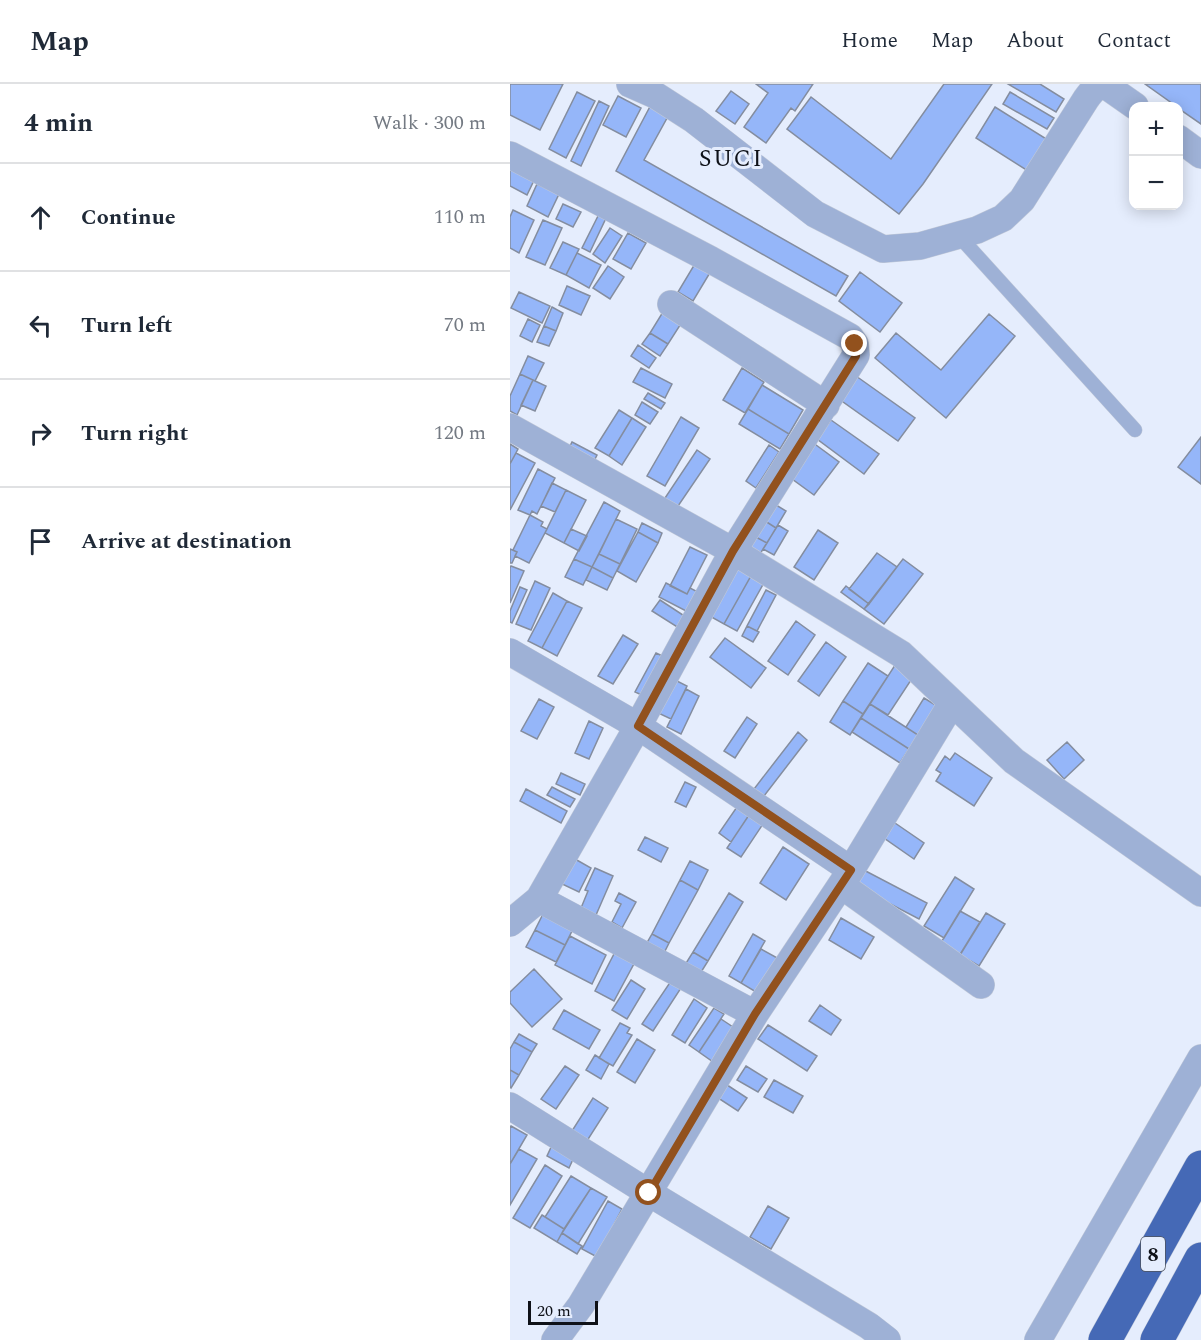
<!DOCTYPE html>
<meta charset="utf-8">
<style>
body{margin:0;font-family:Spectral,serif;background:#f6f6f7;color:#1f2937}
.controls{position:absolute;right:18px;top:18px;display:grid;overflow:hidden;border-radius:12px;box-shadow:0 3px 15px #0003}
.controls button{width:54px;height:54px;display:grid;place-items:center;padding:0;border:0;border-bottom:2px solid #e0e1e3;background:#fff;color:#1f2937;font:30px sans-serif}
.scale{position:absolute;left:18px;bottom:15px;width:70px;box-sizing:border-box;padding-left:6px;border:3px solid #0e1118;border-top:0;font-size:16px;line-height:21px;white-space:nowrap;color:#0e1118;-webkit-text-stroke:4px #e5edfd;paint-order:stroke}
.stop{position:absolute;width:18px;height:18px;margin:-14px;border:4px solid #92511d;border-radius:50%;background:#fff}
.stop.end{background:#92511d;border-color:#fff;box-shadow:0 2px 6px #0008}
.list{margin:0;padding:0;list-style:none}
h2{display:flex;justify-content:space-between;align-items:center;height:78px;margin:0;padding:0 24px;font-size:26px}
h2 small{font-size:20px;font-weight:400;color:#747a83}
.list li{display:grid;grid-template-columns:39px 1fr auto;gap:18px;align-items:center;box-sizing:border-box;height:108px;padding:0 24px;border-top:2px solid #e0e1e3}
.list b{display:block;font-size:22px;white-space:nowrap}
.list em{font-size:20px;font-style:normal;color:#747a83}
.icon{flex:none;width:33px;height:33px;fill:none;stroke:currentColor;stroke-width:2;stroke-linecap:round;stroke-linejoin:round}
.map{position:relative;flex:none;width:691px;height:1256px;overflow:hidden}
header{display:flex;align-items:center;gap:36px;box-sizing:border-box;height:84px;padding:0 30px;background:#fff;border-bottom:2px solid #e0e1e3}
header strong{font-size:28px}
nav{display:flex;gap:33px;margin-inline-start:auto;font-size:21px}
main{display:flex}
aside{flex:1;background:#fff}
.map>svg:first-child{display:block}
</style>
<header>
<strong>Map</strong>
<nav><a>Home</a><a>Map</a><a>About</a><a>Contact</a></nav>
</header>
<main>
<aside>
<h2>4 min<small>Walk · 300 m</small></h2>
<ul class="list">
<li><svg class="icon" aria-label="ahead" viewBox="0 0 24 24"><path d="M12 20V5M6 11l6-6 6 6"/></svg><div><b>Continue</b></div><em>110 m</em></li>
<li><svg class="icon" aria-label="left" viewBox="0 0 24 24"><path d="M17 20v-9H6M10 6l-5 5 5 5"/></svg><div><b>Turn left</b></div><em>70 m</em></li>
<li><svg class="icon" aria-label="right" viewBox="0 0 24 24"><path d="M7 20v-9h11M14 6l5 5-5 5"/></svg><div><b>Turn right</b></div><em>120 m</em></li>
<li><svg class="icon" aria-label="arrive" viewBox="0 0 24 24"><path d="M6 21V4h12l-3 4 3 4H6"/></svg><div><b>Arrive at destination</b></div></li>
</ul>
</aside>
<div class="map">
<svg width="691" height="1256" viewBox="0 0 691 1256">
<rect width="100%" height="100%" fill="#e5edfd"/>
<path fill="#95b6f9" stroke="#848d9f" stroke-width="1.5" d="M0,0H53L30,46L0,31Z
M246,0H303L285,27L281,24L256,59L234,43L258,9Z
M434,0H482L413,100L389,130L277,45L301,13L381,75Z
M498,0H530L554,15L546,28Z
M635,0H691V40L668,24V22H666Z
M221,7L239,20L225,40L206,27Z
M67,8L85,17L56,74L39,65Z
M500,8L544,34L537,45L493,20Z
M108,12L131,24L116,53L93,41Z
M144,15L162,25L134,76L338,192L326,212L106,87Z
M89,17L99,22L71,82L61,77Z
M485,23L538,56L518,87L466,54Z
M0,74L28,88L17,111L0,102Z
M27,100L49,110L38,133L17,122Z
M53,120L71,128L63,143L46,135Z
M3,126L24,136L9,169L0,164V133Z
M90,128L97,132L80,168L72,164Z
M33,136L52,144L35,181L16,173Z
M100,144L112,152L95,179L83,170Z
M118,149L136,159L121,185L103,175Z
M53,158L69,165L56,191L40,184Z
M67,169L91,181L79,204L56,191Z
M186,178L201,187L183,217L168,208Z
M98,182L114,193L100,215L83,204Z
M350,188L392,219L370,248L329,217Z
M57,202L80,212L71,231L49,221Z
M9,208L40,222L32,239L1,224Z
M42,223L53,229L46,247L34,242Z
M156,223L174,235L158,260L140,249Z
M479,230L505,252L436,334L365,274L386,249L431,286Z
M18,235L30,241L22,258L10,252Z
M34,242L46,247L39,262L27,258Z
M140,249L158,260L150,272L132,260Z
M128,261L146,274L139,284L121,272Z
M18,272L34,279L25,297L10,290Z
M131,284L162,300L155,314L123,298Z
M232,284L254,298L235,329L213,316Z
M10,290L23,296L7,331L0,327V312Z
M346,292L405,334L388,357L329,315Z
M23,296L36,302L25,327L11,321Z
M252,301L293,326L279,350L238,325Z
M138,309L155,319L151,325L134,315Z
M132,318L148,328L140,340L125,331Z
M238,325L279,350L270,365L229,340Z
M109,326L122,334L99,372L85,364Z
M171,333L189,344L155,402L137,392Z
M122,334L136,343L112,381L99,372Z
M321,336L369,370L354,390L307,355Z
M691,353V400L668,383Z
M62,358L87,371L82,381L57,368Z
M302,358L329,378L304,411L278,392Z
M0,360L8,365L0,380Z
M259,361L269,368L246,404L236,397Z
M187,366L200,375L166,425L153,417Z
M6,369L25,379L0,426V380Z
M28,385L45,394L27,430L22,427L20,431L8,426Z
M42,399L56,406L45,428L31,422Z
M56,406L76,416L54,459L35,449Z
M94,418L110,427L82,483L64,475Z
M261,418L276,427L266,444L252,435Z
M20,431L33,438L31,442L37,445L19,479L5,472L7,468L3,466Z
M106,435L127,445L110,480L89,470Z
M252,435L266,444L257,459L242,451Z
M132,439L152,449L148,459L128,448Z
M268,441L278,447L264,471L253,465Z
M61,445L77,452L69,467L54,459Z
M308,446L328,459L304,496L284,483Z
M128,448L148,459L126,498L107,487Z
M242,451L257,459L248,473L234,465Z
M180,463L197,471L177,510L160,502Z
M0,465L7,468L2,479H0Z
M367,469L387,483L359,520L339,505Z
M89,470L110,480L103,494L82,483Z
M64,475L82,483L73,501L55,493Z
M393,475L413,490L374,540L354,525Z
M224,480L242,490L214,540L196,530Z
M1,482L14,487L0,519V484Z
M82,483L103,494L97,506L76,496Z
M242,490L255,497L227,547L214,540Z
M25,497L40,504L21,546L6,540Z
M156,499L177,510L180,504L188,508L178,528L149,513Z
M336,502L359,520L354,525L331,508Z
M10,503L17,506L2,539L0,538V527Z
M256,506L266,511L247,547L237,542Z
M43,509L57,517L32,564L18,557Z
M150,516L179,535L172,546L142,527Z
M57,517L72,524L47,572L32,564Z
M286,537L305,551L278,591L258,577Z
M237,542L249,548L243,558L232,552Z
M113,551L128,560L103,600L88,592Z
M215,554L256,584L241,604L200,573Z
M316,558L336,573L309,612L288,597Z
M146,569L157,574L136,613L125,608Z
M387,578L405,590L378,631L360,620Z
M358,579L378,592L353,630L333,617Z
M163,595L177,602L161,635L146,628Z
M176,605L189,612L171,650L157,643Z
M414,614L432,625L415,656L396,643Z
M29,615L44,623L27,655L11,647Z
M333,617L353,630L340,651L320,638Z
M360,620L408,651L399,665L351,634Z
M237,633L247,640L225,674L214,667Z
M351,634L399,665L390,679L342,648Z
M79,637L93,644L79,675L65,669Z
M288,648L297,656L254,712L244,705Z
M557,658L574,676L554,695L537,676Z
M445,669L482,694L464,722L426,697L431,689L426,686L435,672L440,676Z
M51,689L75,700L70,711L46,700Z
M175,698L186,703L176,723L165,718Z
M42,703L65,715L60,723L37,711Z
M16,705L57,727L51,739L10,717Z
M229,720L241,728L221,758L209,749Z
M241,728L255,737L231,773L217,764Z
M385,739L414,759L404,775L374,754Z
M135,753L158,764L151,778L128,766Z
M273,763L299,780L276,816L250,799Z
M65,775L81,784L69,808L52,800Z
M180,777L198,786L188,806L170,796Z
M348,783L417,819L409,835L340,799Z
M85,784L103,792L86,831L71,824L78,807L75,806Z
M445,793L464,805L434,854L414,842Z
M170,796L188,806L159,859L142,850Z
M109,809L126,818L112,844L102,838L111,820L105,817Z
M219,809L233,818L198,877L183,868Z
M450,827L470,838L446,877L427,865Z
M34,828L64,843L55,861L25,846Z
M476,829L495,840L469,882L450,871Z
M331,834L364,853L351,875L319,856Z
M25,846L55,861L46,878L16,863Z
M142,850L159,859L152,873L134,864Z
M243,850L255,857L231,899L219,892Z
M60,852L96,871L82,900L45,881Z
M251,865L271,876L251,911L231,899Z
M106,866L126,876L104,917L85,907Z
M183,868L198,877L188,893L173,884Z
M24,885L52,915L22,943L0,919V908Z
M121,896L135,905L117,935L102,926Z
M161,897L171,904L143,947L132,940Z
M184,915L197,924L175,959L162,951Z
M310,921L331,936L321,951L299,937Z
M204,924L214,930L189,968L179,961Z
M54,926L90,946L79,965L43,945Z
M211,935L229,947L206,980L189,968Z
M110,939L120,944L117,949L122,951L103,982L89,974Z
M258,941L307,972L297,987L248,955Z
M9,950L27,960L22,968L4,958Z
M127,955L145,966L125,999L107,988Z
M4,958L22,968L9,991L0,986V965Z
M85,971L99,980L91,995L76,986Z
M55,982L69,991L46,1025L31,1015Z
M236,982L257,995L248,1008L227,996Z
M0,986L9,991L1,1004L0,1003Z
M264,996L293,1012L283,1029L254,1013Z
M211,997L237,1014L228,1027L202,1010Z
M83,1014L98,1024L75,1060L60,1050Z
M1,1042L17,1051L0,1080V1044Z
M43,1059L65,1071L59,1084L37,1072Z
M9,1065L27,1075L0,1121V1080Z
M35,1081L52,1092L20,1144L3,1134Z
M61,1092L81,1104L54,1145L35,1133Z
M81,1104L97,1113L68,1160L52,1149Z
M98,1117L112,1125L87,1173L72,1165Z
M258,1122L279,1134L261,1165L240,1153Z
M32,1131L54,1145L47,1158L24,1144Z
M52,1149L72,1162L67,1170L47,1158Z"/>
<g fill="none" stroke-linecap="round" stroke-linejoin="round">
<g stroke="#c3cad8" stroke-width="15">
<path id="lane" d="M448,151L625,346"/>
</g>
<g stroke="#c3cad8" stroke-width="28">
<path id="street" d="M120,0L145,11L184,36L305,130L373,165L410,162L467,146L493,134L512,116L576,15C581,8 586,1 595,1L625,22
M668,54L691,71
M0,71L201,176L340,253L345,260L346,271L223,467L128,642L29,815L0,839
M161,220L316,321
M0,343L223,467L391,570L504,677L691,809
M0,568L128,642L341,786
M331,801L471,901
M29,815L245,930
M0,1022L139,1109L359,1242L377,1256
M45,1256L71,1221L245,930L341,786L442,619
M528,1256L691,974"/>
</g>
<g stroke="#c3cad8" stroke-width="34">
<path id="highway" d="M595,1256L691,1083
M647,1256L691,1175"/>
</g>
<use href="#lane" stroke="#9eb1d6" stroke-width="14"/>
<use href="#street" stroke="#9eb1d6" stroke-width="27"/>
<use href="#highway" stroke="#4569b6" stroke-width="33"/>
</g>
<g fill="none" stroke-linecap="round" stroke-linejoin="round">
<path stroke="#92511d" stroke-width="8" d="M139,1109L245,930L341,786L128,642L223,467L346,272L345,260"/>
</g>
<g text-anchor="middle" stroke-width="6" stroke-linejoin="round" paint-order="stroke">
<rect fill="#e5edfd" stroke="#4e535d" stroke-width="1.5" x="631" y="1153" width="24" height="34" rx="4.5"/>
<g font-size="20" font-weight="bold" fill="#0e1118">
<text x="643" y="1177">8</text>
</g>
<g font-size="24" letter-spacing="1.5" fill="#0e1118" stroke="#e5edfd">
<text x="221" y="82">SUCI</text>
</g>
</g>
</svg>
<div class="controls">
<button>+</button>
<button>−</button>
</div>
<div class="scale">20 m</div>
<div class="stop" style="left:139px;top:1109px"></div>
<div class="stop end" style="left:345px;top:260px"></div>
</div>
</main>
